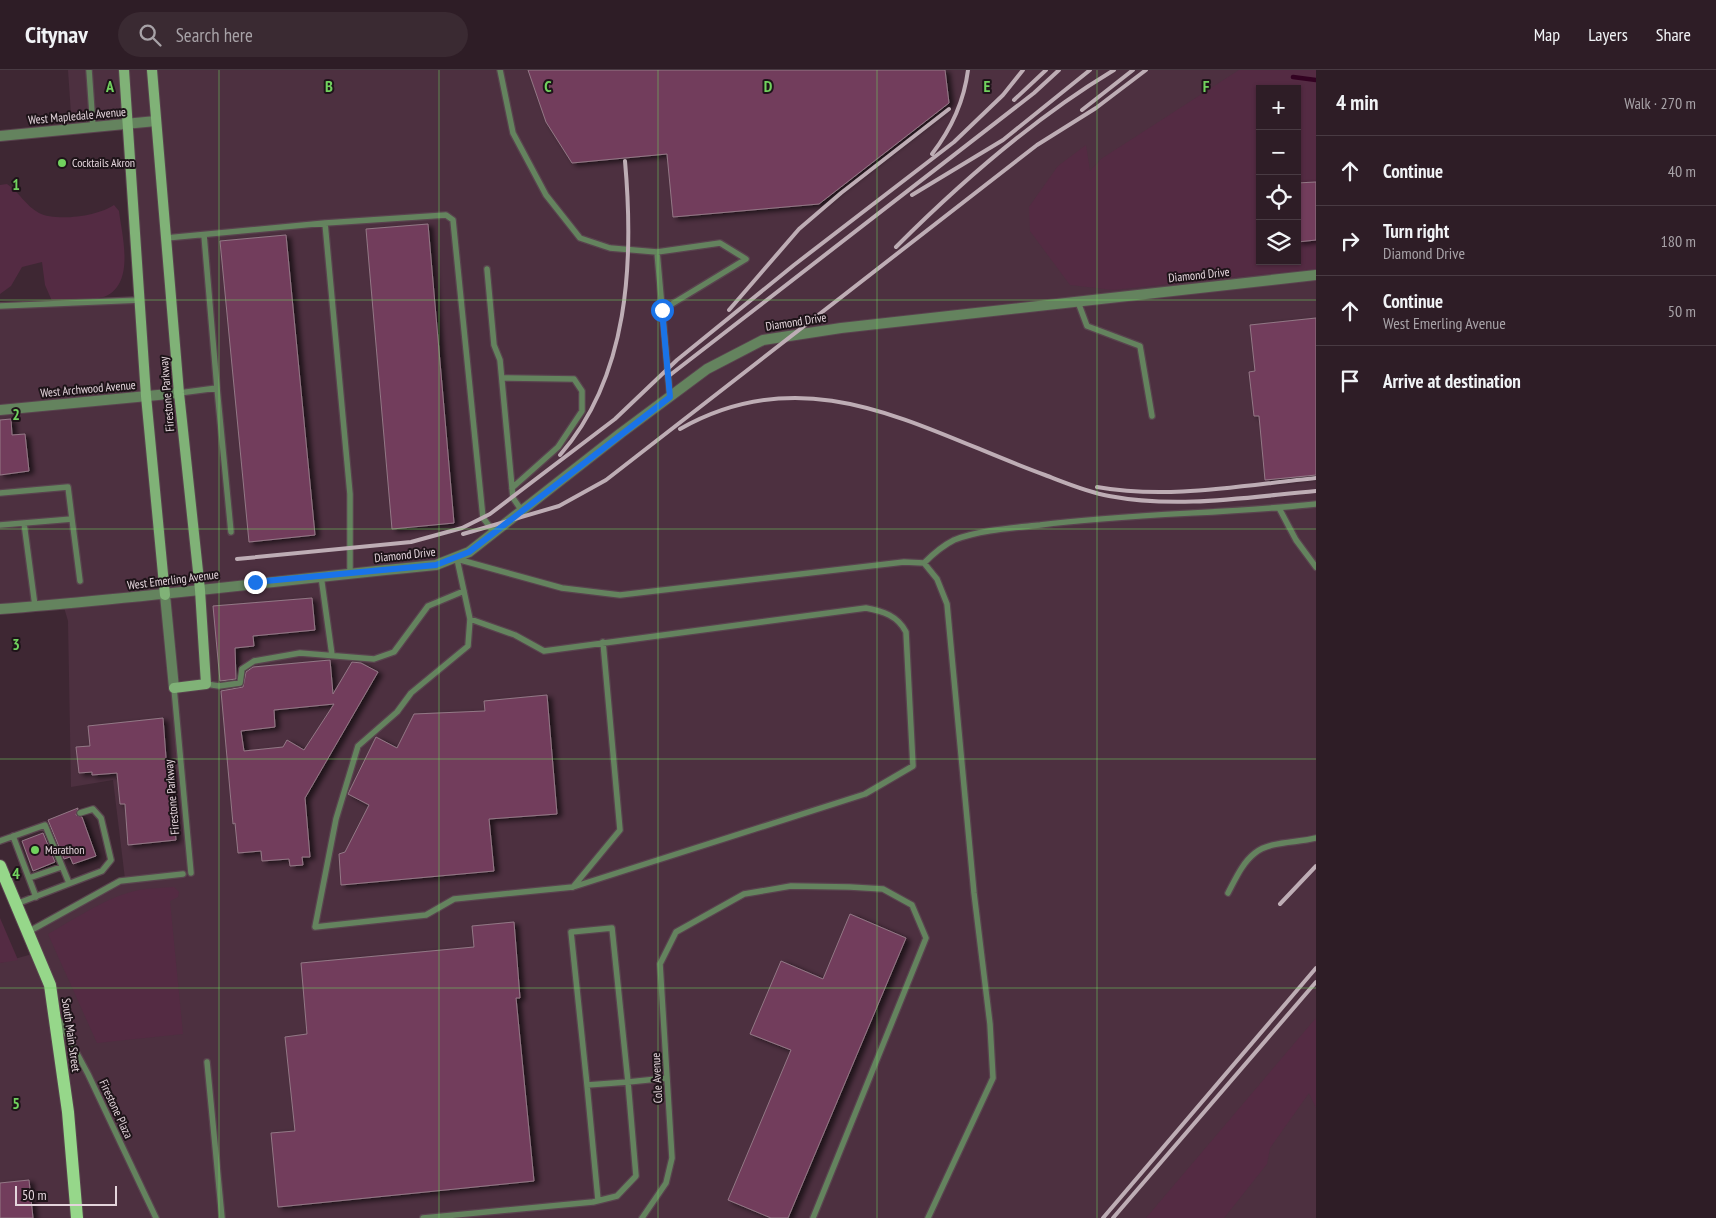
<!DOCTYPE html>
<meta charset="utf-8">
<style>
body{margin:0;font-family:"PT Sans Narrow",sans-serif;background:#3a2a32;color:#f1f3f6}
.controls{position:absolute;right:15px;top:15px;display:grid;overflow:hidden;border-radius:0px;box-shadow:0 1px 4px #0004}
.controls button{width:45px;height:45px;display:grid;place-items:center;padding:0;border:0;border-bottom:1px solid #493b43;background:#2e1d26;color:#f1f3f6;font:25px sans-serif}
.scale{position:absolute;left:15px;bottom:12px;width:102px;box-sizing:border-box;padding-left:5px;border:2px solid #e4d5dc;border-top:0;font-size:14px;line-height:18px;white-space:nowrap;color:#e4d5dc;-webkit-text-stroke:4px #1e1419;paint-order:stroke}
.stop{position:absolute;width:15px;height:15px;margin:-11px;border:4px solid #1a73e8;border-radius:50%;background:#fff}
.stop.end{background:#1a73e8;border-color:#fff;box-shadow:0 1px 5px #0008}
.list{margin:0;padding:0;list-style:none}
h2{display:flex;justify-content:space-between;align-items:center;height:65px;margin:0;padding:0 20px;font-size:21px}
h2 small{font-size:16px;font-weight:400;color:#a7a2a7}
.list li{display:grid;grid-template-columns:32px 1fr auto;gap:15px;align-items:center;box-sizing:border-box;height:70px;padding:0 20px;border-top:1px solid #493b43}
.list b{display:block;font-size:19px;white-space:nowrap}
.list p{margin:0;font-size:16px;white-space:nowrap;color:#a7a2a7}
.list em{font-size:16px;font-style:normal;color:#a7a2a7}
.icon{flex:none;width:28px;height:28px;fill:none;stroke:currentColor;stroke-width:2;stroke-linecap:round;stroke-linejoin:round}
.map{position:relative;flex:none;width:1316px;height:1148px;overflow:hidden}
header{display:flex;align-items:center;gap:30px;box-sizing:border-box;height:70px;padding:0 25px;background:#2e1d26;border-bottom:1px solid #493b43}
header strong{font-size:24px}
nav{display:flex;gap:28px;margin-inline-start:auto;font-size:18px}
.search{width:350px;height:45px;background:#3a2a32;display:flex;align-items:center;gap:12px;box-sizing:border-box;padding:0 18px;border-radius:28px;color:#a7a2a7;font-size:19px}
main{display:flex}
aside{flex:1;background:#2e1d26}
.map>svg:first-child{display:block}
</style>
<header>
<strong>Citynav</strong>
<div class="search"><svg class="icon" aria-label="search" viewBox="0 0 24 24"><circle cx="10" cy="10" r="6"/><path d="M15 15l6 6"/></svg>Search here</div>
<nav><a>Map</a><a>Layers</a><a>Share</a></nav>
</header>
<main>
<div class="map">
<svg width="1316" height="1148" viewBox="0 0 1316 1148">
<defs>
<filter id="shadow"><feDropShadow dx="4.5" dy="2.5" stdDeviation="2.5" flood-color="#0009"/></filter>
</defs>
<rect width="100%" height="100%" fill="#3e2733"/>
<path fill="#4d3040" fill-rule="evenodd" d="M68,0H1316V1148H0V893L36,883L28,862L125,809L113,710L71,717L68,551L63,534L0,539V236L140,230L129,54L72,59ZM1260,19H1297V191H1260Z"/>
<path fill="#542b43" d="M1239,0H1316V112L1297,113V19H1260V191H1297V172L1316,170V199L1113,220L1070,215L1030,161L1029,137L1058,96L1086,75L1090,101L1101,89Z
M7,114C19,122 26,136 39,143C56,152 99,146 114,135L119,141C122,166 135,212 106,226C98,230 64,229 52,231L45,215L42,192L22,197L11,216L0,224V115Z
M174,817L179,822L178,827L170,831L183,964L97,973L48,864C77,848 106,827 139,820C150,818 162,818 174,817Z
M0,848L18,890L0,893Z
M1316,948V1038L1309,1023L1270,1078L1267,1094L1224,1148H1146Z"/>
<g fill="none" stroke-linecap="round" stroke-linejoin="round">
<path stroke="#330222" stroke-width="4.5" d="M1293,7L1316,10"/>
</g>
<path fill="#723c5b" stroke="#937886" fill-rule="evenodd" filter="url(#shadow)" d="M528,0H945L949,33L819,134L673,147L667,84L572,93L546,52Z
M1316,112V170L1297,172V113Z
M428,154L454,453L392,459L366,159Z
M286,165L315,465L249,472L220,171Z
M1316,248V405L1265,410L1259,346H1254L1249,302L1255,301L1250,255Z
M11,349L12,365L25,364L29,401L0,405V350Z
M312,528L315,560L253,566L254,576L235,578L236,609L220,611L213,536Z
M330,590L333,624L352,592L361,593L378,602L305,728L310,787H302L303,795L290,796L289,789L262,791L261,781L238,783L235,753L233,754L221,621L243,617L246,602L253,597ZM334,634L304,680L287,670L283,677L244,681L241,661L275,657L274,640Z
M547,625L557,744L489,749L494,801L341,815L339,784L345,782L369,735L348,724L376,667L397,678L414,644L485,641L484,631Z
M163,648L167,701H170L176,770L128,775L125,734H120L117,703L92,705V702L79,703L76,677L90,676L88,656Z
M78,738L76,745L82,747L96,786L73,794L70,787L64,789L48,750Z
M43,763L55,792L33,801L22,771Z
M850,844L906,868L788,1148H771L728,1130L791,980L750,964L781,891L823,909Z
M514,852L520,928H516L534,1111L278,1137L271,1063L295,1061L285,967L307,964L301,893L474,877L472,856Z
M29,1110L33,1148H0V1113Z"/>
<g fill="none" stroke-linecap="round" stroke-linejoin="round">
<g stroke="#59434e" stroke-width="8">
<path id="lane" d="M89,0L93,57
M500,0L513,63L546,125L580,168L610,178L657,182L670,327
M325,153L446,145L453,150L483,448L494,462
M166,168L325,153L350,424V503
M657,182L720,173L746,189L662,240
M487,199L494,275L500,290L513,428L522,441
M1078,232L1087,256L1140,276L1152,346
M0,236L140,230
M502,308L574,309L582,321V341L558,377L512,418
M217,318L231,462
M179,323L217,318L204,165
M0,423L68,417L72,449L24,453L35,536
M1279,438L1296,470L1316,497
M72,449L80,511
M0,455L24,453
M924,493C933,484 942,476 954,470C980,460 1012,458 1040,455C1132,443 1224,444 1316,434
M321,506L332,585
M866,538C883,541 898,546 906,562L913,696L865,724L573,817L454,829L426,845L315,857L336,749L358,676L397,642L411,623L468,576L470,549L515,565L544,581Z
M470,549L457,489L562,518L620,525L904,492L924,493L937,509L947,534L974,823L990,954L993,1008L928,1148
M206,614L219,616L240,613L242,599L254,591L300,583L374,589L394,582L428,536L464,521
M174,618L191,803
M13,766L36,827
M0,771L45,755L69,813
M29,808L61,797
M573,817L620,760L603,572
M1228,823C1235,810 1242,793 1255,783C1270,771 1297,773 1316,768
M16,834L102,801L111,790L101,748L93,739L80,743
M28,862L120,811L183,804
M59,950L88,1004L156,1148
M207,992L222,1148
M587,1015L571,862L612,858L628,1012L587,1015L598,1130
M423,1148L593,1132L617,1126L636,1106L628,1012L667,1008
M642,1148L666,1113L672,1088L660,894L676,862L744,824L791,816L850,817L883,819L912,835L926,868L813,1148"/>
</g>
<g stroke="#59434e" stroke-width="12">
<path id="street" d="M0,66L156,51
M0,340L179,323
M165,525L174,618
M0,539C146,528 290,509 436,495L469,482L621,363L707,299L763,270L841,258L1316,205"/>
</g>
<g stroke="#59434e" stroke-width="12">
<path id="secondary" d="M124,0L146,326L165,525
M152,0L179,323L200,520L206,614L174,618"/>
</g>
<g stroke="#59434e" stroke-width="14">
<path id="primary" d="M0,796L50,915L68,1042L77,1148"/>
</g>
<use href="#lane" stroke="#64835e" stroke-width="5.5"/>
<use href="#street" stroke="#64835e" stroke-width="10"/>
<use href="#secondary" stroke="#80b277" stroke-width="10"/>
<use href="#primary" stroke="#96d78a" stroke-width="12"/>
<path stroke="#beadb5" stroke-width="4" d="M1014,30L1046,0
M1082,40L1133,0
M932,84C952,58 964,32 968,0
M912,125L1003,70L1090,0
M896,177C962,111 1034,48 1114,0
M729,240L799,159L841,123L949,39
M670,305L1034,23L1059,0
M680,359C810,285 921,360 1045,405C1066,413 1087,422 1109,426C1178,439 1248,427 1316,421
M560,385C629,306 634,192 625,91
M1097,417C1169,430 1244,415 1316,408
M463,464L559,436L606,410L1037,75L1096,38L1146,0
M237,489L411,472L462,458L490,444L615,349L677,290L794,195L954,72L1003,25L1023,0
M1280,834L1316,796
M1103,1148L1316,898
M1113,1148L1316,912"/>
</g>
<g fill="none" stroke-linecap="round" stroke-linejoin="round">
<path stroke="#1a73e8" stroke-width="6" d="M255,512L436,495L469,482L670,327L662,240"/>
</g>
<path fill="none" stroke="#71d25e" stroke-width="1" stroke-opacity="0.55" d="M219,0V1148M439,0V1148M658,0V1148M877,0V1148M1097,0V1148M0,230H1316M0,459H1316M0,689H1316M0,918H1316"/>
<g fill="#71d25e" stroke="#1e1419" stroke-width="2">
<circle cx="62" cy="93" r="5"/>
<circle cx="35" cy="780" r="5"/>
</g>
<g text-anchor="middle" stroke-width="4" stroke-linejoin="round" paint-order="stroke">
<g font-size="12" fill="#e4d5dc" stroke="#1e1419">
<text transform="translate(77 46) rotate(-5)" y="4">West Mapledale Avenue</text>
<text transform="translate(1199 205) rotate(-6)" y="4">Diamond Drive</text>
<text transform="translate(796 252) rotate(-9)" y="4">Diamond Drive</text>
<text transform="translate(88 319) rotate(-5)" y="4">West Archwood Avenue</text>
<text transform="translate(167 324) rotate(-95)" y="4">Firestone Parkway</text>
<text transform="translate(405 485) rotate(-6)" y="4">Diamond Drive</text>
<text transform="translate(173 510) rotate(-7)" y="4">West Emerling Avenue</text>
<text transform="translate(172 727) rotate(-95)" y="4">Firestone Parkway</text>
<text transform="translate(71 965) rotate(82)" y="4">South Main Street</text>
<text transform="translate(657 1008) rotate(-93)" y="4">Cole Avenue</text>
<text transform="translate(116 1039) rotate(65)" y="4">Firestone Plaza</text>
</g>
<g font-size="12" fill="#e4d5dc" stroke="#1e1419" text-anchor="start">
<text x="72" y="97">Cocktails Akron</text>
<text x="45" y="784">Marathon</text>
</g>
</g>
<g font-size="16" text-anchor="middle" font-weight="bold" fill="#71d25e" stroke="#1e1419" stroke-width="4" stroke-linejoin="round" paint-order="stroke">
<text x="110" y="22">A</text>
<text x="329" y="22">B</text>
<text x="548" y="22">C</text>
<text x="768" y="22">D</text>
<text x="987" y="22">E</text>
<text x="1206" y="22">F</text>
<text x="16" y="120">1</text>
<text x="16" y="350">2</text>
<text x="16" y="580">3</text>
<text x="16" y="809">4</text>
<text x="16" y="1039">5</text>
</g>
</svg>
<div class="controls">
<button>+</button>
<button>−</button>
<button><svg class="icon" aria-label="locate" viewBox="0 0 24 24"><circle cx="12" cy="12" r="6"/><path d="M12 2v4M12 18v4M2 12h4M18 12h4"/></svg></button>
<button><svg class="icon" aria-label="layers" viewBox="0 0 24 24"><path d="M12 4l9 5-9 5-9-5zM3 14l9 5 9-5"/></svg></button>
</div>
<div class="scale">50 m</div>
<div class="stop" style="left:662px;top:240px"></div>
<div class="stop end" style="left:255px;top:512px"></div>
</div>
<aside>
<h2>4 min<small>Walk · 270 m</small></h2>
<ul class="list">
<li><svg class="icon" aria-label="ahead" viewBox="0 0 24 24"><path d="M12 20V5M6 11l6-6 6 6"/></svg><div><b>Continue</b></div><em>40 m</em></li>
<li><svg class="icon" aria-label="right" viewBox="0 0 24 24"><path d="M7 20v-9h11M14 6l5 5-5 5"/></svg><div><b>Turn right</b><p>Diamond Drive</p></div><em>180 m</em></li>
<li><svg class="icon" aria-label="ahead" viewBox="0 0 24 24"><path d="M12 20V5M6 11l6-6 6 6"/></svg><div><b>Continue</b><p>West Emerling Avenue</p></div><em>50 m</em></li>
<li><svg class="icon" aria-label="arrive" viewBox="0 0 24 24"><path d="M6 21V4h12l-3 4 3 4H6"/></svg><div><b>Arrive at destination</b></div></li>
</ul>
</aside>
</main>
